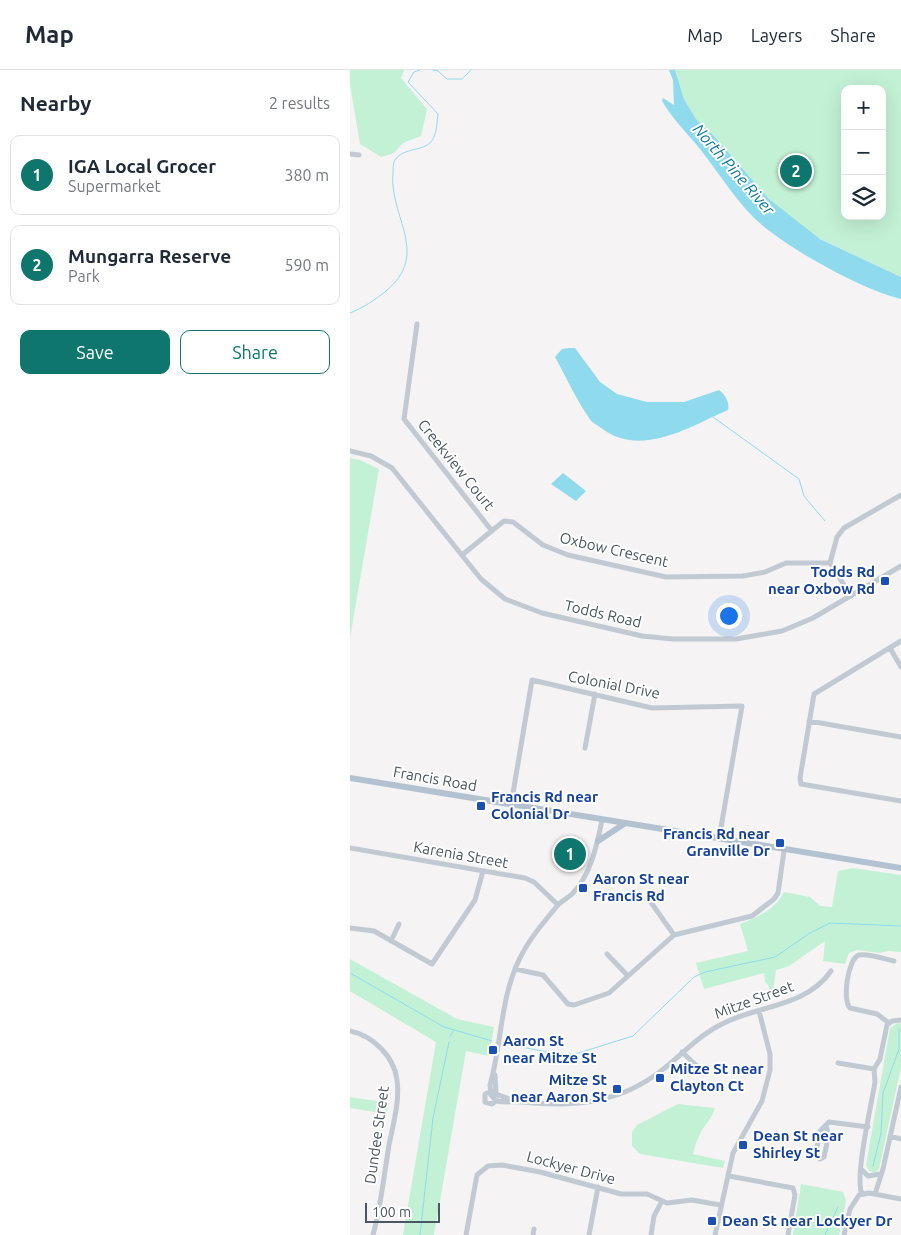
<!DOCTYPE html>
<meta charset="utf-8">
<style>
body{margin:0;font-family:Ubuntu,sans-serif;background:#f6f6f7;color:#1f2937}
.controls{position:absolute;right:15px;top:15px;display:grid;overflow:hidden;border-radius:10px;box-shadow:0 5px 20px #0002}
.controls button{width:45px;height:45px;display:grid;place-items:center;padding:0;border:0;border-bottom:1px solid #e0e1e3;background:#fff;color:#1f2937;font:25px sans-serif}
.scale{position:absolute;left:15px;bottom:12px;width:75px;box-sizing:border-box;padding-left:5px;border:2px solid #4a5661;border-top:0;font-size:14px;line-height:18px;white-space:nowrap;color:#4a5661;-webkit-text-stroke:4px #fff;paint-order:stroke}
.you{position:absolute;left:378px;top:545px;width:18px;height:18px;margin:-12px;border:4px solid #fff;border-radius:50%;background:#1a73e8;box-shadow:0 0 0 8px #1a73e833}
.badge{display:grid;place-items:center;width:32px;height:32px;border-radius:50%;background:#0f766e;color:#fff;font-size:16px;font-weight:700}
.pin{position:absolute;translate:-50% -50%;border:2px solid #fff;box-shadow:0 1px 5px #0006}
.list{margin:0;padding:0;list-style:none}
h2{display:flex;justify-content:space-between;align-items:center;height:65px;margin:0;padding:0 20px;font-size:21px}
h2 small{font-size:16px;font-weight:400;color:#747a83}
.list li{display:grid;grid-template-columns:32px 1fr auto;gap:15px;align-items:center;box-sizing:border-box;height:80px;margin:0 10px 10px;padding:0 10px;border:1px solid #e0e1e3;border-radius:10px}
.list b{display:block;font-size:19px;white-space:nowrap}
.list p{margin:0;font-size:16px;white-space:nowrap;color:#747a83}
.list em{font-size:16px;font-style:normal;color:#747a83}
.actions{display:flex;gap:10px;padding:15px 20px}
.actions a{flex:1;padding:11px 0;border:1px solid #0f766e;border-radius:10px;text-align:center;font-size:18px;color:#0f766e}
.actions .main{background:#0f766e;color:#fff}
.icon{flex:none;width:28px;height:28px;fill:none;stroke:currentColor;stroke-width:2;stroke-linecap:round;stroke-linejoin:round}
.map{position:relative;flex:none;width:551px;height:1165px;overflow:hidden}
header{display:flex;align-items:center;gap:30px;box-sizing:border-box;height:70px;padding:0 25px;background:#fff;border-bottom:1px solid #e0e1e3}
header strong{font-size:24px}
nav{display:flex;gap:28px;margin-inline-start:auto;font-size:18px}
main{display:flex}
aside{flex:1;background:#fff}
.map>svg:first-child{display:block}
</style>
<header>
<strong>Map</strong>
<nav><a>Map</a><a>Layers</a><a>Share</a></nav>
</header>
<main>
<aside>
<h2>Nearby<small>2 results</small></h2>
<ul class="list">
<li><span class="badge">1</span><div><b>IGA Local Grocer</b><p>Supermarket</p></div><em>380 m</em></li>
<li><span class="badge">2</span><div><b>Mungarra Reserve</b><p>Park</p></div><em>590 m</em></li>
</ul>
<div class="actions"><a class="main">Save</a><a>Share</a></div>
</aside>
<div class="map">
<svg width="551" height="1165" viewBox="0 0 551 1165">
<rect width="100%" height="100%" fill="#f5f3f3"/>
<path fill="#c3f1d5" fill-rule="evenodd" d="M0,0H54L51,8L77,39L71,66L53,73L44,83L31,87L10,74L0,15Z
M325,0H551V207L454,161L419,129L363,65L346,49L334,29ZM495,19H532V146H495Z
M0,388L10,390L29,399L0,568Z
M503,798L551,805V882L539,881L529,883L507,880L499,883L495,894L473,891L475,871L439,896L426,900L422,929L417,932L419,916L415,912L414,903L354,919L346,893L398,881L390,854C407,848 427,838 434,822L460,827L470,836L482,837L488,801Z
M0,889L107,949L144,957L139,986L116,981L84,1165H53L86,972L0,921Z
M548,953L551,954V997L529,1099L525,1103L519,1101L516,1095L540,958Z
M0,1027L39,1033L37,1044L0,1038Z
M328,1034L365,1038C362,1048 357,1052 352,1060C348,1067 345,1075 343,1084L375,1091L373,1098L290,1084L282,1076V1062L287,1055Z
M451,1114L493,1122L496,1131L489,1165H443Z"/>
<path fill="#90daee" d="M319,0H325L334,29L346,49L363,65L419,129L470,169L551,207V229C511,219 445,182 413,156C388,135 370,104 350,79C337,63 322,48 312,31L313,28L324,35L323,10Z
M219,278H225L250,312L267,324L297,332H334L369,320C375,324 380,333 378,340C341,356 293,387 254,360C249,356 242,353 239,348C226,329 216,307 205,287L212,279Z
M213,403L236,421L226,431L201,414Z"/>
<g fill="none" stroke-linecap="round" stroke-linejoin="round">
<path stroke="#90daee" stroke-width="1" d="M82,0L88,1L97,9H112L121,0
M0,243C13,238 25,230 36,221C81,184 39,147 43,103C43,100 43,95 44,92C52,75 77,84 84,67C87,60 87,51 88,44L58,12L64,2L70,0
M363,347L449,409L454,426L475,451
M0,903L94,957L142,971
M100,967L103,961
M156,974L202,983L225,984L283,966L344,907L355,902L425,887L460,863L480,853L551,856
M523,1096L531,1063L533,1023L549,979V959
M70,1165L83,1048L99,972
M475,1165L488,1137"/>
<path stroke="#c1cad2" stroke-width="5" d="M0,84L9,85
M67,254L54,349L142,461
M0,381L21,386L42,398L131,509L155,529L192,543L292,566L323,569H386L432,561L463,548L551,496
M112,485L154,451L163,452L193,475L218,485L316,507L393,506L415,502L436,493H480L501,526
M480,493L487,467L494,458L551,425
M551,571L464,624L450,708L451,714L551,731
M540,578L551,597
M459,651L551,667
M235,678L245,624
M161,735L182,610L302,638L392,636L369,769
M252,750C247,775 241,805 222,824C218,828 211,831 207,836C194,852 179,869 170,888C150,927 152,974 140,1015L141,1025L146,1031C155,1033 164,1031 173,1032C220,1037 264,1034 304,1006C329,989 346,966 374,953C410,935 456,937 481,901
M0,778L175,808L184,812L208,835
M300,831L324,865
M0,858L24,861L82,894L125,830L133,801
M41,871L49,854
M257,884L278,906
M165,899L193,905L218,934L224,935L259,923L324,865L402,846L424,829L428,823L434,781
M539,953L527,944L500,938C492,930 498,888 509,885C519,883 534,889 544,891
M0,961C23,966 44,986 47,1010C50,1031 43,1055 39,1075C34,1105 31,1136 23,1165
M332,982L350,999
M488,993L524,999
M145,1005L146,1024L162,1030
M142,1021L135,1024V1032L142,1034L147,1030
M476,1056C480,1065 476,1077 474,1087L470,1089L466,1082L470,1061L479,1052L518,1057
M540,1066L551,1069
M512,1100L518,1106L530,1104
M379,1106L443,1118L445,1125L438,1165
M512,1124C504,1109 522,1032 525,1012L524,999L530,989L537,955L542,951L551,950
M525,1124L533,1099L551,1017
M116,1165L127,1105L138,1096L152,1095L190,1102L271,1124H297L317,1133L342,1130L370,1135
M183,1165L184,1159
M239,1165L248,1117
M301,1165L304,1146L312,1131
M365,1165L383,1083L412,1031L420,1000V984L409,941
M494,1165L500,1139L509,1125L519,1123L551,1129"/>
<path stroke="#b3c2d1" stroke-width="6" d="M0,708L551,798
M248,771L274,754"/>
</g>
<g fill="#1a4fb4" stroke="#fff" stroke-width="2">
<rect x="530" y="506" width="10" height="10" rx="2.5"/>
<rect x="126" y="731" width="10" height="10" rx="2.5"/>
<rect x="425" y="768" width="10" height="10" rx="2.5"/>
<rect x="228" y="813" width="10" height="10" rx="2.5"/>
<rect x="138" y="975" width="10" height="10" rx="2.5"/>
<rect x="305" y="1003" width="10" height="10" rx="2.5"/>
<rect x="262" y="1014" width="10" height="10" rx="2.5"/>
<rect x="388" y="1070" width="10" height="10" rx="2.5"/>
<rect x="357" y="1146" width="10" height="10" rx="2.5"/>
</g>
<g text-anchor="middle" stroke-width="4" stroke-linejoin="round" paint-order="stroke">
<g font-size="15" fill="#4a5661" stroke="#fff">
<text transform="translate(106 395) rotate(51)" y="5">Creekview Court</text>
<text transform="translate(264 480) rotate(13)" y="5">Oxbow Crescent</text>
<text transform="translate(253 544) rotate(13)" y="5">Todds Road</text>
<text transform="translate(264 615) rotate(11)" y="5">Colonial Drive</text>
<text transform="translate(85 709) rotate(10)" y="5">Francis Road</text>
<text transform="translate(111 785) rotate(10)" y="5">Karenia Street</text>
<text transform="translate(404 930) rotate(-20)" y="5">Mitze Street</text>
<text transform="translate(27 1065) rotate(-82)" y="5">Dundee Street</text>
<text transform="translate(221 1098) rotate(15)" y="5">Lockyer Drive</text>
</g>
<g font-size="15" font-weight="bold" fill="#164399" stroke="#fff" text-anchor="start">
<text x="525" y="507" text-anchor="end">Todds Rd<tspan x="525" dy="17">near Oxbow Rd</tspan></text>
<text x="141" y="732">Francis Rd near<tspan x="141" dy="17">Colonial Dr</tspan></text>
<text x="420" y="769" text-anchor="end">Francis Rd near<tspan x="420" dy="17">Granville Dr</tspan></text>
<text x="243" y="814">Aaron St near<tspan x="243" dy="17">Francis Rd</tspan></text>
<text x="153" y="976">Aaron St<tspan x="153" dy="17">near Mitze St</tspan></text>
<text x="320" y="1004">Mitze St near<tspan x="320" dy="17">Clayton Ct</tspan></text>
<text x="257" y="1015" text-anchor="end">Mitze St<tspan x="257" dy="17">near Aaron St</tspan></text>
<text x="403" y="1071">Dean St near<tspan x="403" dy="17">Shirley St</tspan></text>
<text x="372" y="1156">Dean St near Lockyer Dr</text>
</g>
<g font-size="16" font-style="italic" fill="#0c7c9b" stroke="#fff">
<text transform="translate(384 99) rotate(49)" y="6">North Pine River</text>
</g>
</g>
</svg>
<div class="controls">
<button>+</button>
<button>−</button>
<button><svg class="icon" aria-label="layers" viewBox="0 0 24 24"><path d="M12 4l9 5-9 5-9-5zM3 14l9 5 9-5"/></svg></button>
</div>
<div class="scale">100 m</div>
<div class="you"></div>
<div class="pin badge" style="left:220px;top:784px">1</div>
<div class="pin badge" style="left:446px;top:101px">2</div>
</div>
</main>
